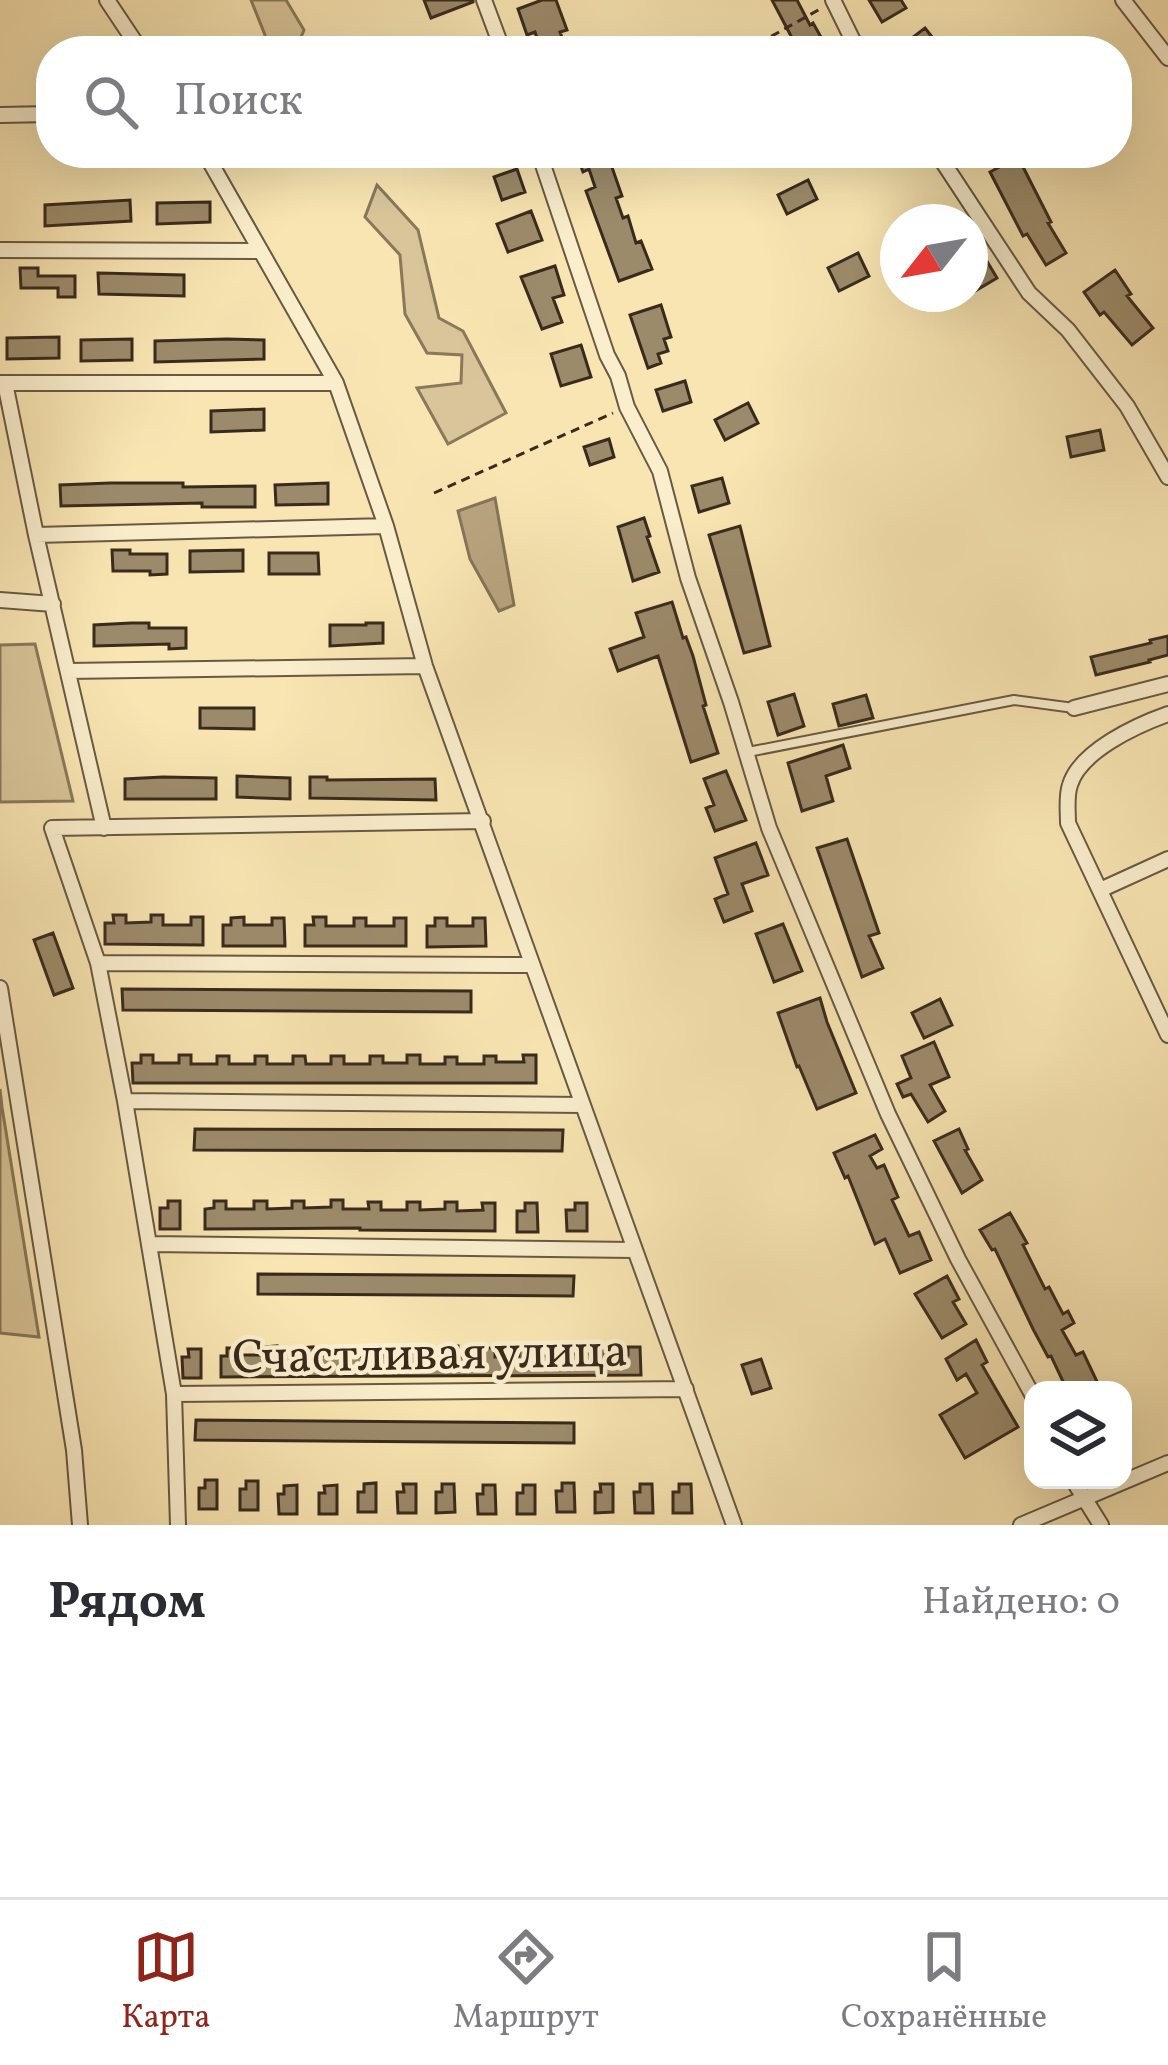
<!DOCTYPE html>
<html lang="ru">
<meta charset="utf-8">
<style>
body{margin:0;font-family:Vollkorn,serif;background:#f2f2f3;color:#2b2b33}
.controls{position:absolute;right:36px;bottom:36px;display:grid;overflow:hidden;border-radius:24px;box-shadow:0 12px 48px #0002}
.controls button{width:108px;height:108px;display:grid;place-items:center;padding:0;border:0;border-bottom:3px solid #e1e1e2;background:#fff;color:#2b2b33;font:60px sans-serif}
.compass{position:absolute;left:880px;top:204px;width:108px;height:108px;border-radius:50%;background:#fff;box-shadow:0 12px 48px #0002;rotate:239deg}
.list{margin:0;padding:0;list-style:none}
h2{display:flex;justify-content:space-between;align-items:center;height:156px;margin:0;padding:0 48px;font-size:51px}
h2 small{font-size:39px;font-weight:400;color:#7c7c81}
.icon{flex:none;width:66px;height:66px;fill:none;stroke:currentColor;stroke-width:2;stroke-linecap:round;stroke-linejoin:round}
.map{position:relative;flex:none;width:1168px;height:1525px;overflow:hidden}
.search{position:absolute;background:#fff;box-shadow:0 12px 48px #0002;left:36px;right:36px;top:36px;height:132px;display:flex;align-items:center;gap:30px;box-sizing:border-box;padding:0 42px;border-radius:48px;color:#7c7c81;font-size:45px}
.sheet{height:372px;background:#fff}
nav{display:flex;justify-content:space-around;align-items:center;box-sizing:border-box;height:168px;border-top:3px solid #e1e1e2;background:#fff;font-size:33px;color:#7c7c81}
nav a{display:grid;justify-items:center;gap:6px}
nav .on{color:#8f2418}
.map>svg:first-child{display:block}
</style>
<div class="map">
<svg width="1168" height="1525" viewBox="0 0 1168 1525">
<rect width="100%" height="100%" fill="#f8e5b2"/>
<filter id="stains"><feTurbulence type="fractalNoise" baseFrequency=".00167" numOctaves="4"/><feColorMatrix values="0 0 0 0 .2 0 0 0 0 .09 0 0 0 0 .02 0 0 0 .5 -.17"/></filter>
<radialGradient id="worn" r=".72"><stop offset=".6" stop-color="#630" stop-opacity="0"/><stop offset="1" stop-color="#630" stop-opacity=".3"/></radialGradient>
<path fill="#d8c599" stroke="#88785c" stroke-width="3" d="M251,0H286L304,30L295,51H262L265,35Z
M377,185L418,230L439,318L463,331L506,413L448,444L417,388L461,383L462,355L427,353L405,314L400,255L365,217Z
M35,644L73,801L0,802V645Z
M0,1089L2,1107L39,1337L0,1333Z"/>
<path fill="#b7a580" stroke="#857459" stroke-width="3" d="M495,498L514,605L499,611L470,559L458,511Z"/>
<path fill="#9c8b6b" stroke="#392a1e" stroke-width="3" d="M424,0H473V2L431,18Z
M542,0H556L567,30L560,32L567,51H541L535,32L527,35L518,9Z
M772,0H797L810,25L813,23L822,39L800,51H790L784,40L791,36Z
M869,0H901L906,8L882,22Z
M925,28L943,51H910L904,44Z
M576,153H607L622,196L616,198L623,218L628,216L636,243L641,241L652,269L619,281L586,191L595,187L589,169L583,172Z
M1018,157L1051,222L1048,223L1066,253L1046,265L1027,234L1023,236L990,172Z
M517,169L525,192L502,200L494,177Z
M808,180L817,199L787,214L778,195Z
M130,200L131,221L45,226V205Z
M210,202V222L157,224V203Z
M531,211L542,240L508,252L497,224Z
M858,253L869,276L839,291L828,268Z
M982,253L997,278L970,294V260Z
M555,266L564,295L553,298L562,322L542,329L521,277Z
M20,268H38V276H75V297H58V288H21Z
M1115,270L1131,294L1127,296L1153,328L1132,345L1104,312L1100,315L1084,292Z
M98,273L184,275V296L99,294Z
M661,305L671,337L664,339L668,351L658,354L661,363L648,368L630,315Z
M59,337V358L7,359V338Z
M132,339V360L81,361V340Z
M227,339L264,340V359L155,362V341Z
M581,345L591,377L561,386L551,354Z
M685,381L691,402L663,411L656,390Z
M748,403L758,423L725,440L715,420Z
M264,409V430L211,432V411Z
M1100,430L1104,450L1071,457L1067,437Z
M609,439L614,457L590,465L584,447Z
M722,478L729,503L699,512L692,486Z
M110,483H183V487L255,486V507H202V503L61,506L60,485Z
M328,483V504L276,505L275,485Z
M644,518L650,536L647,537L659,572L633,581L618,527Z
M740,526L770,646L744,653L709,535Z
M112,550H130V554H167V574L150,575V571H113Z
M243,550V571L190,572V551Z
M269,553H318L319,574H269Z
M672,602L683,638L686,637L693,656L706,705L703,706L718,753L691,762L658,656L618,671L610,649L644,637L636,613Z
M131,623H149V628H186V648L169,649V644L94,646V625Z
M366,623H383V643L330,646V625H366Z
M1168,636V655L1149,660L1150,662L1096,675L1091,657L1151,643L1150,640Z
M794,694L804,726L778,735L768,702Z
M866,695L873,718L839,726L833,704Z
M200,708H254V729L200,728Z
M843,745L850,768L826,776L833,801L802,811L788,763Z
M726,771L746,820L715,831L706,808L714,805L704,779Z
M237,776L290,778V799L237,797Z
M163,777L216,778V799H125V779Z
M310,777H327V780L435,779L436,800L310,798Z
M847,839L879,933L869,936L883,968L862,977L817,848Z
M756,843L768,875L742,884L752,911L724,922L715,899L728,894L715,858Z
M113,915H126V923L151,922V915H163V925H191V917H203V945L105,944V923H114Z
M244,917V925H272V918H284L285,946H223V925H231V918Z
M313,917H326V926H354V918H366V926H394V918H406V946H305V925H314Z
M435,918H447V926H473V918H485L486,946L427,947V926H435Z
M783,924L802,971L774,982L756,934Z
M53,933L73,988L54,995L34,940Z
M122,989L471,991V1012L123,1010Z
M820,998L827,1022L856,1093L817,1109L799,1066L797,1067L778,1013Z
M940,999L952,1025L924,1038L912,1013Z
M934,1042L949,1077L930,1085L945,1111L928,1122L911,1094L903,1097L897,1084L911,1078L902,1056Z
M141,1055H153V1063H179V1055H191V1064H217V1056H229V1064H255V1056H267V1064H293V1056H305L306,1064H331V1056H344V1064H370V1056H383V1063H407V1055H420V1064H445V1057H457V1064H484V1056H496V1062H524L523,1055H536V1083H133L132,1063H141Z
M195,1129L563,1130L562,1151L194,1150Z
M959,1129L968,1149L965,1150L982,1180L962,1193L934,1141Z
M875,1135L882,1149L870,1156L877,1168L884,1165L898,1197L892,1200L909,1236L919,1232L931,1260L900,1273L885,1239L875,1244L848,1176L845,1178L834,1153Z
M331,1200H343V1209H369L368,1202H381V1210H407V1202H420V1210L445,1209V1202H457V1211L483,1210L482,1203H495V1231L360,1230V1228L205,1229V1209L214,1208V1201H226V1209H254V1201H267V1209L292,1208V1201H304V1208L331,1207Z
M168,1201H180V1229H160V1208H168Z
M525,1203H537L538,1232H517V1211H525Z
M575,1203H587V1231H567L566,1210H575Z
M1010,1213L1027,1243L1023,1245L1045,1289L1049,1287L1063,1314L1068,1311L1074,1323L1062,1330L1076,1355L1083,1352L1101,1390H1067L1051,1356L1048,1357L1033,1329L995,1249L992,1250L980,1230Z
M258,1274L574,1276L573,1296L258,1294Z
M947,1276L959,1299L953,1302L966,1324L942,1338L915,1294Z
M976,1340L987,1362L982,1365L1018,1427L965,1458L940,1415L977,1393L966,1374L957,1380L946,1359Z
M277,1346V1356H301V1348L313,1347V1355L338,1356V1348L350,1347V1357L373,1356V1348H385V1357H410L409,1349H422V1355L446,1354V1346H458V1357L483,1356V1348H495V1357L519,1356V1348H531V1356H556V1348L568,1347V1354H593L592,1346H605V1355H628V1347H640L641,1375L221,1377V1356H227V1348H239V1355H265V1347Z
M188,1349H201V1378H183L182,1357H189Z
M761,1359L771,1388L752,1394L742,1365Z
M196,1420L574,1423V1443L195,1440Z
M205,1480H217V1509H199V1488H205Z
M246,1481H258V1510H240V1489H246Z
M376,1483V1512H358V1492H364V1484Z
M562,1483H574L575,1512H557L556,1491H562Z
M403,1484H416V1513H398L397,1492H404Z
M442,1484H454L455,1512L436,1513V1492H442Z
M600,1484H613V1512L595,1513V1492H601Z
M640,1484H652L653,1513H635L634,1492H640Z
M679,1484H691L692,1513H673V1492H679Z
M297,1485V1514H279L278,1494H284V1486Z
M337,1485V1514H319V1493H325L324,1486Z
M483,1485H495L496,1514H478L477,1494H483Z
M523,1485H535V1514H517V1493H523Z"/>
<g fill="none" stroke-linecap="round" stroke-linejoin="round">
<g stroke="#695943" stroke-width="12">
<path id="lane" d="M748,752L1014,700L1074,708"/>
</g>
<g stroke="#695943" stroke-width="18">
<path id="street" d="M107,0L141,51
M484,0L503,51
M833,0L858,51
M1123,0L1168,58
M0,115L51,114
M205,153L336,383L386,526L425,666L734,1525
M539,153L607,355L618,376L627,407L660,471L688,578L731,702L769,828L888,1114L958,1259L1033,1396
M937,153L1029,293L1068,330L1127,406L1168,477
M0,250L261,251
M0,383H336
M5,383L36,535L104,828
M36,535L386,526
M0,600L53,604
M68,671L425,666
M1074,708L1168,684
M1168,714C1137,725 1080,751 1070,785C1066,796 1068,811 1068,823L1168,1035
M1100,890L1168,859
M98,963L531,965
M0,988L74,1450L80,1525
M125,1101L582,1105
M149,1244L634,1250
M174,1394L686,1389
M1073,1480L1101,1525
M178,1525L174,1394L125,1101L98,963L52,828L483,821
M1021,1525L1168,1463"/>
</g>
<path stroke="#392a1e" stroke-width="3" stroke-dasharray="9 6" stroke-linecap="butt" d="M745,51L822,8
M434,493L613,413"/>
<use href="#lane" stroke="#faeecd" stroke-width="8"/>
<use href="#street" stroke="#faeecd" stroke-width="14"/>
</g>
<g text-anchor="middle" stroke-width="9" stroke-linejoin="round" paint-order="stroke">
<g font-size="48" fill="#392a1e" stroke="#faeecd">
<text transform="translate(430 1352) rotate(-1)" y="17">Счастливая улица</text>
</g>
</g>
<rect width="100%" height="100%" filter="url(#stains)"/>
<rect width="100%" height="100%" fill="url(#worn)"/>
</svg>
<div class="controls">
<button><svg class="icon" aria-label="layers" viewBox="0 0 24 24"><path d="M12 4l9 5-9 5-9-5zM3 14l9 5 9-5"/></svg></button>
</div>
<svg class="compass" viewBox="-18 -18 36 36"><path d="M0-13l5 13h-10z" fill="#e53935"/><path d="M0 13l5-13h-10z" fill="#7c7c81"/></svg>
<div class="search"><svg class="icon" aria-label="search" viewBox="0 0 24 24"><circle cx="10" cy="10" r="6"/><path d="M15 15l6 6"/></svg>Поиск</div>
</div>
<section class="sheet">
<h2>Рядом<small>Найдено: 0</small></h2>
<ul class="list">
</ul>
</section>
<nav>
<a class="on"><svg class="icon" aria-label="map" viewBox="0 0 24 24"><path d="M3 6l6-2 6 2 6-2v14l-6 2-6-2-6 2zM9 4v14M15 6v14"/></svg>Карта</a>
<a><svg class="icon" aria-label="directions" viewBox="0 0 24 24"><path d="M12 3l9 9-9 9-9-9zM9 14v-3h6M13 9l2 2-2 2"/></svg>Маршрут</a>
<a><svg class="icon" aria-label="saved" viewBox="0 0 24 24"><path d="M7 4h10v16l-5-4-5 4z"/></svg>Сохранённые</a>
</nav>
